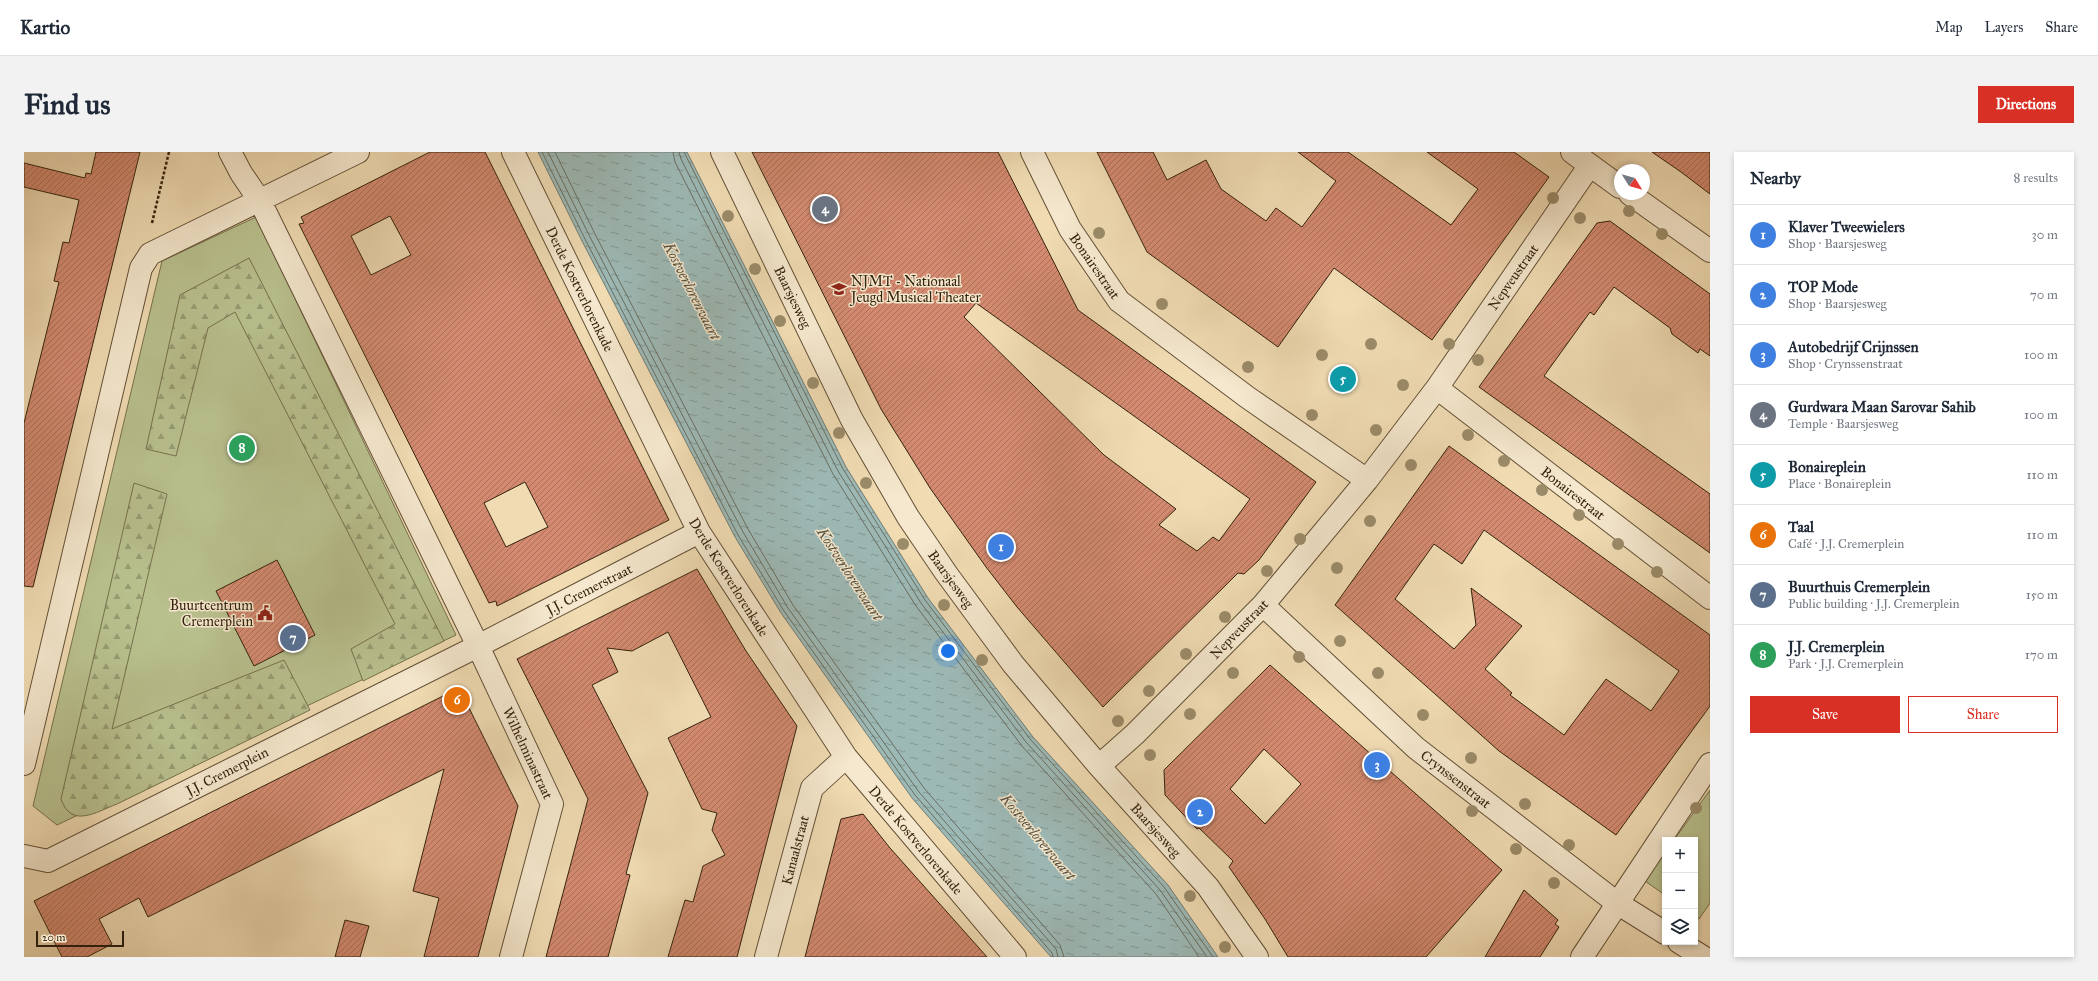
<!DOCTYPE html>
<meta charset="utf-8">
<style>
body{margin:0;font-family:"IM FELL Great Primer",serif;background:#f2f2f3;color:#1f2937}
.controls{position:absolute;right:12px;bottom:12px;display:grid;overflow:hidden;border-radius:0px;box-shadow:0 2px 6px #0003}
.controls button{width:36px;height:36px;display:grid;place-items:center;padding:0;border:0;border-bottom:1px solid #e0e1e3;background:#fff;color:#1f2937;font:20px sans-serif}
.compass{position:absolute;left:1590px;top:12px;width:36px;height:36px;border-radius:50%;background:#fff;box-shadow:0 2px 6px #0003;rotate:127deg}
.scale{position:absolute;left:12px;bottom:10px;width:88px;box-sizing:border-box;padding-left:4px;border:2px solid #34220c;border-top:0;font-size:11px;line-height:14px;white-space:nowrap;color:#34220c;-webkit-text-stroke:3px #f5e8ce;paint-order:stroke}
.you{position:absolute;left:924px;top:499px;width:14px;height:14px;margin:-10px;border:3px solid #fff;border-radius:50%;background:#1a73e8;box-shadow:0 0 0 6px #1a73e833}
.badge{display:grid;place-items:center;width:26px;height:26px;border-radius:50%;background:#d93025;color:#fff;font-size:13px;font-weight:700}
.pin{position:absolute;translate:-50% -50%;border:2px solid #fff;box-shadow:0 1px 4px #0006}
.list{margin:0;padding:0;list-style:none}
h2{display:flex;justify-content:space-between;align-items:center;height:52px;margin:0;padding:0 16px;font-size:17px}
h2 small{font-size:13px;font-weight:400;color:#747a83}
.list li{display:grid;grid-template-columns:26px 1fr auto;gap:12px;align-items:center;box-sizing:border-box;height:60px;padding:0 16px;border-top:1px solid #e0e1e3}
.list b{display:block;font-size:15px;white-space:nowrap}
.list p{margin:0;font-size:13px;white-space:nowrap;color:#747a83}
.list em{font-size:13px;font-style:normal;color:#747a83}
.actions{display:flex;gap:8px;padding:12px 16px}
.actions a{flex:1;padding:9px 0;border:1px solid #d93025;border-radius:0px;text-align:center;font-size:14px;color:#d93025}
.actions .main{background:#d93025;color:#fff}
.icon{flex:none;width:22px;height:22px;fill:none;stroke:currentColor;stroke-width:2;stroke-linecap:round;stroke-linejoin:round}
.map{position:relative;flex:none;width:1686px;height:805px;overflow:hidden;border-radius:0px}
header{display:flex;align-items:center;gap:24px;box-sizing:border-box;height:56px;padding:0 20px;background:#fff;border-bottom:1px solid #e0e1e3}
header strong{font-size:19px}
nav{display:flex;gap:22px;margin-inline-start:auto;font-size:14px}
.intro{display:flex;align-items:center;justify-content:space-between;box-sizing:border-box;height:96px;padding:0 24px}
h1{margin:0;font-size:28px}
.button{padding:10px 18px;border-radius:0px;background:#d93025;color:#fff;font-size:14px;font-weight:700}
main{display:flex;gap:24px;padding:0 24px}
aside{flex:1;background:#fff;border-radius:0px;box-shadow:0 2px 6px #0003}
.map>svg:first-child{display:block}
</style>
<header>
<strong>Kartio</strong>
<nav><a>Map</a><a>Layers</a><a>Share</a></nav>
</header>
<div class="intro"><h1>Find us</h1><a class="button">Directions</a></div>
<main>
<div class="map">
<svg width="1686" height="805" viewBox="0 0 1686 805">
<defs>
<pattern id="forest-firs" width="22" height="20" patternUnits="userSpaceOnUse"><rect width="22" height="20" fill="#b8c08e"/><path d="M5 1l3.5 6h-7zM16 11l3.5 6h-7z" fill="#969c72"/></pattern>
<pattern id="water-ripples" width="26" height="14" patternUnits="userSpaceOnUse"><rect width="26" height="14" fill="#9db9b6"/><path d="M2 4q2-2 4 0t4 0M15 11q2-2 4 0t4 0" fill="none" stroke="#819692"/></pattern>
<pattern id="building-hatch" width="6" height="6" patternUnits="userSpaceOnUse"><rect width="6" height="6" fill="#d38a70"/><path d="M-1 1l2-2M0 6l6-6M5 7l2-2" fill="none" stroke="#ac705a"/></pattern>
</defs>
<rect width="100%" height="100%" fill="#f0dbb3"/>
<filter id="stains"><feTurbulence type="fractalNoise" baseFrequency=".005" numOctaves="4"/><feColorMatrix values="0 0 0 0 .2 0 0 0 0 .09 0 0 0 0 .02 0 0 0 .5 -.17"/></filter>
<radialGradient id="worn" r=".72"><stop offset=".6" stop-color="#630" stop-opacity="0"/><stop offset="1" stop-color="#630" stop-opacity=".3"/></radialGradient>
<path fill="#b8c08e" stroke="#76714d" d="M232,65L432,483L33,673L9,654L138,109Z
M1686,638V751L1675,767L1671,765V688H1650Z
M1641,701V743L1621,729Z"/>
<path fill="url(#forest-firs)" stroke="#76714d" d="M225,106L420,489L339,529L327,497L371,472L211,160L184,176L152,304L122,297L156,143Z
M110,331L143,342L88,577L260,508L286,558L93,652C72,660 47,677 37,647Z"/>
<path fill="url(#water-ripples)" stroke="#737d72" d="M514,0H663L822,315L904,446L1009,585L1144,733L1194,805H1027L888,646L757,461L711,385L558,89Z"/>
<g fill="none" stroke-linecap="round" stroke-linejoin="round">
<path stroke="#686e61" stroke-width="1" d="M518,0L561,87L714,383L760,459L891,643L1028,801L1029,805
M524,0L566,85L719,380L764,456L895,640L1032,797L1034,805
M531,0L571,82L724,377L769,453L900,636L1036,793L1040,805
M649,0L651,10L809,322L892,454L998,594L1132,742L1175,805
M655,0L657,7L814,319L897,451L1002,590L1136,738L1183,805
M660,0L819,317L901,448L1006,587L1140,735L1189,805"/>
</g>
<path fill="url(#building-hatch)" stroke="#34220c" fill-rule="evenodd" d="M72,0H116L9,435L0,434V271L35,130L30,129L39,90L45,91L55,48L0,35V11L61,26L62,21L67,22Z
M406,0H461L645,368L473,454L472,449L465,451L275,72L280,71L277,65ZM366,64L387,103L347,123L327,84ZM501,330L524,375L482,395L460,351Z
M728,0H974L1054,158L1292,330L1235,408L1220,422L1214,421L1079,555L993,455L962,415L906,336L857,257ZM952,151L1226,347L1195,389L1189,385L1173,399L1135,373L1152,357L1080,303L940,165Z
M1073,0H1129L1143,28L1182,8L1197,37L1242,69L1252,56L1278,75L1312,29L1274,0H1324L1427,73L1454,37L1403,0H1490L1525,25L1408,188L1310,116L1254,195L1123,100Z
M1628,0H1686V42L1657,20Z
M1586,69L1686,142V204L1676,197L1674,201L1648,182L1646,176L1590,135L1570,163L1566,160L1520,224L1686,342V401L1455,235L1573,71Z
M1425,294L1686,483V554L1592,683L1475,599L1311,453ZM1460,378L1655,519L1627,559L1582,527L1540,583L1486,543L1488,541L1461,517L1498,474L1447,436L1452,473L1430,497L1371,447L1410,392L1438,412Z
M253,408L291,483L230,514L192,439Z
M673,417L722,499L773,574L713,805H644L661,748L669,750L679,714L701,703L688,678L693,661L678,657L644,586L687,565L644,480L608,499L583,496L594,520L568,533L624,641L602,722L606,723L584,805H522L564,647L493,507Z
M1246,513L1478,718L1402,805H1264L1241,767L1205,715L1209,709L1175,676L1173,677L1141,643L1140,618ZM1240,597L1277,632L1241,672L1206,637Z
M435,536L494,654L454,805H400L415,746L389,739L420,617L124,765L115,746L75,767L88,792L63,805H38L10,749Z
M839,662L866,696L963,805H781L817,667Z
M1500,738L1534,768L1531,772L1535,775L1516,805H1461Z
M321,768L345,774L336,805H311Z"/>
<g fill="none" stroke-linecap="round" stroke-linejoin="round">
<g stroke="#635036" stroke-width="24">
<path id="street" d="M206,0L217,21L236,49L454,494L528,652L487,805
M489,0L675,380L822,605L991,805
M698,0L828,268L884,365L922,421L989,512L1075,614L1184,735L1233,805
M1008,0L1046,77L1095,149L1223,245L1343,328
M1548,0L1596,35
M1606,42L1686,99
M1413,236L1686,446
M1239,453L1392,596L1593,751L1641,781
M0,612L117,116L126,102L334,0
M1075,614L1111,582L1239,453L1343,328L1413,236L1566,13
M0,704L24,709L454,494L675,380
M1655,790L1679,805
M742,805L788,636L822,605
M1558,805L1686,612"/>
</g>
<path stroke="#34220c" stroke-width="2.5" stroke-dasharray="3 2" stroke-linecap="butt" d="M128,71L145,0"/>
<use href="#street" stroke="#f5e8ce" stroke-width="22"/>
</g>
<g fill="#9b8b69">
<circle cx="1529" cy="46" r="6"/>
<circle cx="1605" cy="59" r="6"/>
<circle cx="704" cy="64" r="6"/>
<circle cx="1556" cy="66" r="6"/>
<circle cx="1075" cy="81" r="6"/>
<circle cx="1638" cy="82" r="6"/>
<circle cx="731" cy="117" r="6"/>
<circle cx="1138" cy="152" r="6"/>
<circle cx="756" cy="169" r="6"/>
<circle cx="1347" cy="192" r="6"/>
<circle cx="1425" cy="192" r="6"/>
<circle cx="1298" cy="203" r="6"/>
<circle cx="1454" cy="208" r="6"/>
<circle cx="1224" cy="215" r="6"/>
<circle cx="789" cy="231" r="6"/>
<circle cx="1379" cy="233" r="6"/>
<circle cx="1288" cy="263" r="6"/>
<circle cx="1352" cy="278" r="6"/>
<circle cx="815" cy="281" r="6"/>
<circle cx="1444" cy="283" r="6"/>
<circle cx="1480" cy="309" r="6"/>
<circle cx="1387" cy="313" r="6"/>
<circle cx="842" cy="331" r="6"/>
<circle cx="1518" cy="338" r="6"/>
<circle cx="1555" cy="363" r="6"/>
<circle cx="1346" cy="369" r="6"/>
<circle cx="1276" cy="387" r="6"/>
<circle cx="879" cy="392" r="6"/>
<circle cx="1594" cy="392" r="6"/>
<circle cx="1313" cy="416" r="6"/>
<circle cx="1243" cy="419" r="6"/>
<circle cx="1633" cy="420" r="6"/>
<circle cx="920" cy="453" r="6"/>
<circle cx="1201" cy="465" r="6"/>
<circle cx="1316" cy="489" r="6"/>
<circle cx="1162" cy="502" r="6"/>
<circle cx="1275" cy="505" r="6"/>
<circle cx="958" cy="508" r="6"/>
<circle cx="1209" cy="521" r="6"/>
<circle cx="1354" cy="521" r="6"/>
<circle cx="1125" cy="539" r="6"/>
<circle cx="1166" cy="562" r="6"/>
<circle cx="1399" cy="563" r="6"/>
<circle cx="1094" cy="569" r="6"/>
<circle cx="1126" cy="603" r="6"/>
<circle cx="1447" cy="606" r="6"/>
<circle cx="1501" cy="652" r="6"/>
<circle cx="1672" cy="656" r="6"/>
<circle cx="1448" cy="659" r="6"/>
<circle cx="1545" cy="693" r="6"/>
<circle cx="1492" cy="697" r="6"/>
<circle cx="1530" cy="731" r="6"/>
<circle cx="1166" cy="744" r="6"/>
<circle cx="1201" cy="795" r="6"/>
</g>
<defs>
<g id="university-bare" transform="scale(1.2)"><path d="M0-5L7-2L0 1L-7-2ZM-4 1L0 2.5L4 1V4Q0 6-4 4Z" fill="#8f2418" stroke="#f5e8ce" stroke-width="2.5" paint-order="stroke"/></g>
<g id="civic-bare" transform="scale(1.2)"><path d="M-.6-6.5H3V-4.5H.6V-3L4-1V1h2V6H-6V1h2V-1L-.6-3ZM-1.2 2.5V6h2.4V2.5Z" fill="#8f2418" stroke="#f5e8ce" stroke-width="2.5" paint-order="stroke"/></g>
</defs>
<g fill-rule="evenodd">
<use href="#university-bare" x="815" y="137"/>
<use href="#civic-bare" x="241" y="461"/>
</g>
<g text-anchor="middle" stroke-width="3" stroke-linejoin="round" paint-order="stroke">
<g font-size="14" fill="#34220c" stroke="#f5e8ce">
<text transform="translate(1071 114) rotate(55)" y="5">Bonairestraat</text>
<text transform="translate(1489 125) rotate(-55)" y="5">Nepveustraat</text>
<text transform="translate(556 137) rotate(64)" y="5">Derde Kostverlorenkade</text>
<text transform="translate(769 145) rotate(64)" y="5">Baarsjesweg</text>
<text transform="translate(1549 341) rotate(38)" y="5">Bonairestraat</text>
<text transform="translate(705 425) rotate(58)" y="5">Derde Kostverlorenkade</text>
<text transform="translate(927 427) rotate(54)" y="5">Baarsjesweg</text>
<text transform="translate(565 437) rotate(-27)" y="5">J.J. Cremerstraat</text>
<text transform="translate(1215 477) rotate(-46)" y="5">Nepveustraat</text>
<text transform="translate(504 601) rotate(65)" y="5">Wilhelminastraat</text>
<text transform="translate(203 619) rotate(-27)" y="5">J.J. Cremerplein</text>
<text transform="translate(1432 627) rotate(38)" y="5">Crynssenstraat</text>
<text transform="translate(1132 678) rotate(48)" y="5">Baarsjesweg</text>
<text transform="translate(892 688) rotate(50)" y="5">Derde Kostverlorenkade</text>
<text transform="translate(771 698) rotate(-75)" y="5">Kanaalstraat</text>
</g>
<g font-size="14" fill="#34220c" stroke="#f5e8ce" text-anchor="start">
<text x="827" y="134">NJMT - Nationaal<tspan x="827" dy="16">Jeugd Musical Theater</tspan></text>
<text x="229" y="458" text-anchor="end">Buurtcentrum<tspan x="229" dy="16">Cremerplein</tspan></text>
</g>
<g font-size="15" font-style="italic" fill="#544f3f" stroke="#f5e8ce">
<text transform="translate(668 139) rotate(63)" y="5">Kostverlorenvaart</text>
<text transform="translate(826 422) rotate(57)" y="5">Kostverlorenvaart</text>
<text transform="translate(1014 685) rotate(50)" y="5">Kostverlorenvaart</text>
</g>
</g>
<rect width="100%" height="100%" filter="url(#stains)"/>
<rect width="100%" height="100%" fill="url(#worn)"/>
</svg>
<div class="controls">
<button>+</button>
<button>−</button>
<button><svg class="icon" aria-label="layers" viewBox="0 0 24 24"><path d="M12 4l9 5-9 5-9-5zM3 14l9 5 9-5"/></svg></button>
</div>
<svg class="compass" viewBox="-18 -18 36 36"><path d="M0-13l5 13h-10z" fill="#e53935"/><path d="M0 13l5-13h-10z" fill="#747a83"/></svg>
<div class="scale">20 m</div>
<div class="you"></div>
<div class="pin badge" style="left:977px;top:395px;background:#3f7fe0">1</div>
<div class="pin badge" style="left:1176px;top:660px;background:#3f7fe0">2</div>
<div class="pin badge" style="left:1353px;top:613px;background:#3f7fe0">3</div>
<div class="pin badge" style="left:801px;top:57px;background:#6b7280">4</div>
<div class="pin badge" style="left:1319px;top:227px;background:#0f9aa8">5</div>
<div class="pin badge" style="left:433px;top:548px;background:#e8710a">6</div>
<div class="pin badge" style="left:269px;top:486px;background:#5c6f8a">7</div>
<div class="pin badge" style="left:218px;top:296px;background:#2e9e5b">8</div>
</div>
<aside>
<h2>Nearby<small>8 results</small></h2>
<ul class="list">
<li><span class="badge" style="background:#3f7fe0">1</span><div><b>Klaver Tweewielers</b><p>Shop · Baarsjesweg</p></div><em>30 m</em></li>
<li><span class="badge" style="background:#3f7fe0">2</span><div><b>TOP Mode</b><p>Shop · Baarsjesweg</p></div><em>70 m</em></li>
<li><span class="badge" style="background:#3f7fe0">3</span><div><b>Autobedrijf Crijnssen</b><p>Shop · Crynssenstraat</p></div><em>100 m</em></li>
<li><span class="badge" style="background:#6b7280">4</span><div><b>Gurdwara Maan Sarovar Sahib</b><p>Temple · Baarsjesweg</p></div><em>100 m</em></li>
<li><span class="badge" style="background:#0f9aa8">5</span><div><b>Bonaireplein</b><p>Place · Bonaireplein</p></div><em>110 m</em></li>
<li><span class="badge" style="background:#e8710a">6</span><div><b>Taal</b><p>Café · J.J. Cremerplein</p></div><em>110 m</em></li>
<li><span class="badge" style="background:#5c6f8a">7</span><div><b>Buurthuis Cremerplein</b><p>Public building · J.J. Cremerplein</p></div><em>150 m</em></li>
<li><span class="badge" style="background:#2e9e5b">8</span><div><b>J.J. Cremerplein</b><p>Park · J.J. Cremerplein</p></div><em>170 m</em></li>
</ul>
<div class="actions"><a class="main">Save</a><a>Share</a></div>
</aside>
</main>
